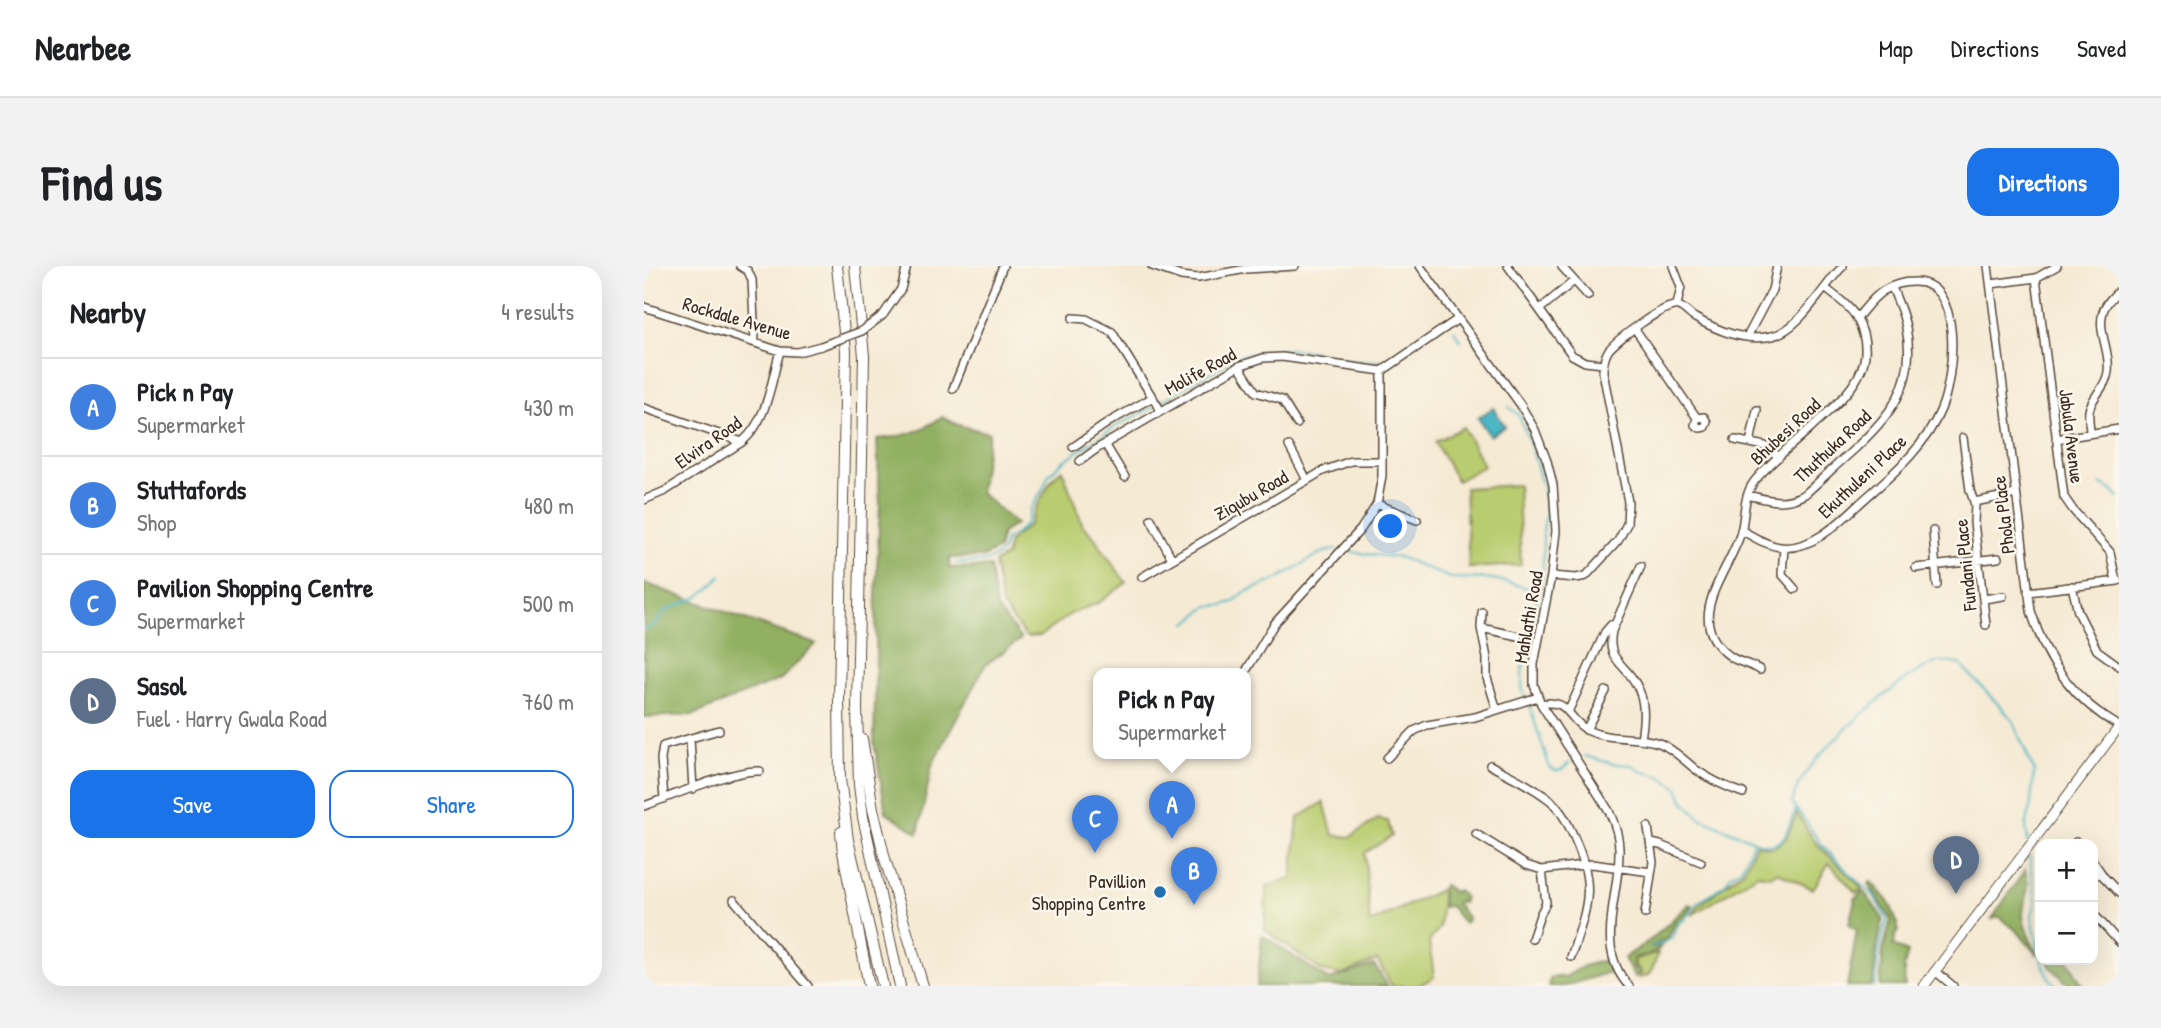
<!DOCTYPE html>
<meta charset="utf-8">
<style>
body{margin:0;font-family:"Patrick Hand",sans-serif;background:#f2f2f2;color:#202124}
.controls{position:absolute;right:21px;bottom:21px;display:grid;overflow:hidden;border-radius:14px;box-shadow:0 7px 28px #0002}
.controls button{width:63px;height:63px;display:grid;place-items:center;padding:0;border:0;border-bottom:2px solid #e0e0e0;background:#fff;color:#202124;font:35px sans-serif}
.you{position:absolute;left:747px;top:261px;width:24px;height:24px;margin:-18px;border:5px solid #fff;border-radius:50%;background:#1a73e8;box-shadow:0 0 0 10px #1a73e833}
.badge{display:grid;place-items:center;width:46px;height:46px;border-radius:50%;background:#1a73e8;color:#fff;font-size:23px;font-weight:700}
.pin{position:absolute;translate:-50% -58px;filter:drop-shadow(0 2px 4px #0008)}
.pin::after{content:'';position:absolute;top:37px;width:24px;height:21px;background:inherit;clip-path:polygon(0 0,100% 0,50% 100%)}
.popup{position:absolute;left:449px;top:402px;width:158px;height:91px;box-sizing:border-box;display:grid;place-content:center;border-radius:14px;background:#fff;filter:drop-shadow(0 2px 5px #0005);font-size:23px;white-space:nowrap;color:#757577}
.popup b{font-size:26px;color:#202124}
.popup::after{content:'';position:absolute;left:50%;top:100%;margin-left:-14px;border:14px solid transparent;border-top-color:#fff}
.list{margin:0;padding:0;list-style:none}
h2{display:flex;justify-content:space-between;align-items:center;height:91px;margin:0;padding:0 28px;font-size:30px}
h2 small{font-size:23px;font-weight:400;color:#757577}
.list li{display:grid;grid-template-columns:46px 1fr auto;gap:21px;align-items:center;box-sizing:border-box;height:98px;padding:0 28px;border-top:2px solid #e0e0e0}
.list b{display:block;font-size:26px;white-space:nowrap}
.list p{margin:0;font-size:23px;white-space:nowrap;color:#757577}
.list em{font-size:23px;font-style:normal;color:#757577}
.actions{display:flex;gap:14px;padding:21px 28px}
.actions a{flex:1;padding:16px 0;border:2px solid #1a73e8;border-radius:21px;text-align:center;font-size:24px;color:#1a73e8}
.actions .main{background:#1a73e8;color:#fff}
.map{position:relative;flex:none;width:1475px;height:720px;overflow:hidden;border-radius:21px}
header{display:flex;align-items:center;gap:42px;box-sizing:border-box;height:98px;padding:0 35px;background:#fff;border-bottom:2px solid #e0e0e0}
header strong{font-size:33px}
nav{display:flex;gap:38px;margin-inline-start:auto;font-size:24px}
.intro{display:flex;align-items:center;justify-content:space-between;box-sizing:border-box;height:168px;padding:0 42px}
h1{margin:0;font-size:49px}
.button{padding:18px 32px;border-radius:21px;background:#1a73e8;color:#fff;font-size:24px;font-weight:700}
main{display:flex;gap:42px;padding:0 42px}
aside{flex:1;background:#fff;border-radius:21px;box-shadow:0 7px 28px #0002}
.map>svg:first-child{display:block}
</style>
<header>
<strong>Nearbee</strong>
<nav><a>Map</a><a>Directions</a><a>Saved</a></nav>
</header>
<div class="intro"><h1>Find us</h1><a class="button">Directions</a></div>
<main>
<aside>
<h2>Nearby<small>4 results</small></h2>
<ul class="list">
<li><span class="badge" style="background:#3f7fe0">A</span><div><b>Pick n Pay</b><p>Supermarket</p></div><em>430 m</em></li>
<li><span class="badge" style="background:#3f7fe0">B</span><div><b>Stuttafords</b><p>Shop</p></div><em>480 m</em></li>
<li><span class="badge" style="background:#3f7fe0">C</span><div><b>Pavilion Shopping Centre</b><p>Supermarket</p></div><em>500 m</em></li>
<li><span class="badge" style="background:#5c6f8a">D</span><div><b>Sasol</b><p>Fuel · Harry Gwala Road</p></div><em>760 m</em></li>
</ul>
<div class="actions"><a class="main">Save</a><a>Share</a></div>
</aside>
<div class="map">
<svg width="1475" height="720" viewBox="0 0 1475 720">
<rect width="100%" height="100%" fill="#fbf7ec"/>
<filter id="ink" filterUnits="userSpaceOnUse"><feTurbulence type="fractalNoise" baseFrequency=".0143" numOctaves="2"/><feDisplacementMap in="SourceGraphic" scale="14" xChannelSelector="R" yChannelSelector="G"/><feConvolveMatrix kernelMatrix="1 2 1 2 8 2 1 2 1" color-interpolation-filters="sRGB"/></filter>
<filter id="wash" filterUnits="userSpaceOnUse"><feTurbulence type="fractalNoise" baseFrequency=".00686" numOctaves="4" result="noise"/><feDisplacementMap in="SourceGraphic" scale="28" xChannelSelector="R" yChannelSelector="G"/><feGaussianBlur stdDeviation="1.57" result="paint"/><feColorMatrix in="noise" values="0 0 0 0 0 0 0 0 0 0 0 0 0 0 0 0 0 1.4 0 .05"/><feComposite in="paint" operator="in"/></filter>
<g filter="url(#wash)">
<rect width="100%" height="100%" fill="#f5ead4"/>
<path fill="#b9cc70" stroke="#7a7b47" stroke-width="2" d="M819,161L840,200L813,215L791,176Z
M418,203L439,260L450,271L482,317L454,337L428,347L396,370L382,371L358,340L350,297L362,290L365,276L386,258L392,242L407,215Z
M874,219L877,299L825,302L821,222Z
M680,536L689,569L706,571L734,553L744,555L748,570L721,587L726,657L798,623L796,661L785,676L790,711L774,720H748L733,694L698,709L678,705L621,664L622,621L648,612L654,552Z
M1153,547L1171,576L1218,622L1212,627L1185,597L1169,623L1133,606L1126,610L1114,608L1048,649L1055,639L1100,604L1112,578L1129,582L1142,572Z
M1014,687C1008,699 1012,710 994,712L997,705L991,699V693Z"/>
<path fill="#92b062" stroke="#666d40" stroke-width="2" d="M298,151L314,159L345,167L336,226L372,258L358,267L354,283L339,291L306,292L305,302L346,301L352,341L377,373L341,399L288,499L274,567L242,546L230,476L232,388V328L236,238L233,173C259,171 276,166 298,151Z
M0,317L172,378L137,413L49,449L0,451Z
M1381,604C1388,624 1379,632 1379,650C1380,664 1389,676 1393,689L1375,667L1356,651L1348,653Z
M1227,616C1246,636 1249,640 1255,666L1251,670L1250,680L1264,686L1260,701L1261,720H1236L1239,684L1247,654L1225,618Z
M800,619L809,626L814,624L821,632L819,637L815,635L812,637L824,653L820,657L806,640L799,641L798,621Z
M1219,624L1239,653L1233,681L1229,715L1228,720H1203L1213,664L1205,659L1211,633Z
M1045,638L1048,640L1041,649L1033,655L1023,673L1007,680L1009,682L1017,680C1011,690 999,689 989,692V700L996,708L990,711L980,692L1009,672Z
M618,669L685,714L730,699L744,720H613Z
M961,694L966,706L921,720H904L907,711H921L940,700Z
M1404,694H1424L1439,720H1426L1406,700Z"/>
<path fill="#46b4c3" stroke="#406f70" stroke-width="2" d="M849,142L861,160L846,170L834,152Z"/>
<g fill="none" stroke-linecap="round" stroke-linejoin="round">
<path stroke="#46b4c3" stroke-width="2" d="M810,64L816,74
M514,138L538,122L598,89L637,83L659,84L714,95H741L786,62L794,61
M865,141L875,149L888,184L899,222L902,246L899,265V309L878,405V421L881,431
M1456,218L1467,224L1475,232
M707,286L758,292L806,312L850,313L884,322H894
M312,297C331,296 359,299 361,274L373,267L383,256L387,243L399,223L404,210L418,196L474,159L509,141
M543,357L564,340L579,339L589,336L601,326L632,314L675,288L692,283
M0,363L12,358L21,345L54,331L67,321L77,309
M885,439L906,502L912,505L919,503L925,497
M941,490L970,498L988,499L996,505L1016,510L1034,522L1039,534L1056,552L1115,577L1127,579L1135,576L1141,570L1152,543
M1385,589L1392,635L1388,650L1396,691
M1009,680L1020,677L1027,672L1035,657L1041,653L1053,637L1081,618L1087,609L1097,603L1109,577
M1397,694L1406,713L1413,720
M1231,720L1235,684L1243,653L1228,627L1213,615L1176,577L1164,558L1148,537C1152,519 1166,500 1179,486C1200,463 1265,403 1295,396C1301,395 1310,398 1316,398L1368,453L1390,505L1387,537L1382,561L1384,577"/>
</g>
</g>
<g filter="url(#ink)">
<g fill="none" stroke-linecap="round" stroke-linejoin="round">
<g stroke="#574739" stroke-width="10">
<path id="minor" d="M96,0L104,5L108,14L111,76
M508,0L537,10L554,12L602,3L651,0
M776,0L876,138L891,164L903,195L909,219L912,265L907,310L890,398V419L897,438L965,545C971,558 976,572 975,587C975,632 950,682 985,720
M864,0L928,89L941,96L959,98
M1029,0L1037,21L1033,39
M1344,0L1387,345C1402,395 1429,434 1475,460
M918,1L944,30
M1392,12L1420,231L1429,244L1466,286L1472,315
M1347,18L1392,12L1413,0
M0,41L136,85L154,86L177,80
M896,43L930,15
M239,49L257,23L263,0
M429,52L442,53L468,66L517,145
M991,63L1053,152L1051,159L1056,162L1061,161L1063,156L1060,151L1053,152
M1103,71L1128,24L1133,0
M595,100L612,126L638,134L653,158
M309,123L359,0
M0,142L98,176
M1446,167C1446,160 1444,152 1445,145C1447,131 1462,122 1464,106C1467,86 1453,66 1459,46C1461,37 1469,31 1475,24
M1319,172L1326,224L1331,239L1330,256L1342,359
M1412,173L1475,163
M1091,174L1121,180L1135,191
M1106,177L1113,144
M461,178L481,211
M645,180L663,214
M429,181L465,156L509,131
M436,195L454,182L595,100L619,92L638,91L738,105L814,53
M1103,229C1126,234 1139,240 1161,228C1176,215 1190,201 1205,188C1244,153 1274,119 1262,62C1260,48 1253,35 1248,21
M0,234L21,225L98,176C124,154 127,115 136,85
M1330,236L1372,228
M733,238L773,254
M507,253L528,293
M1097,264C1110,271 1122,279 1136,281C1166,285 1194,258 1214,239C1246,210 1280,184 1297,143C1310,112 1321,14 1269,16C1259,16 1247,20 1239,25C1228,32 1221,43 1213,52
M1289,265L1293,319
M1140,282L1138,308L1151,323
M997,300L968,365C962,395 980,396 992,418C1002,435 1000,454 997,473
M1272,302L1354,292
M907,310L932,312L942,310L974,275L983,258L984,236L959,106C959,98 960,92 964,85C971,75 1022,36 1034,40C1041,42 1045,49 1051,52C1075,65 1101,76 1128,70C1156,64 1179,20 1199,0
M498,311L679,205L707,195H738
M1428,320L1434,346L1453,384L1475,400
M1384,326L1474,315
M1340,333L1359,330
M838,346L837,362L843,392V412L853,444
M837,362L874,370
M1116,404C1107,398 1096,397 1087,391C1036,354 1085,307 1097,266C1102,246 1098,228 1114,211C1132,191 1154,174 1173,156C1205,127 1238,98 1212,51C1205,39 1191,30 1181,22
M602,405L630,358L717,263L733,238L738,210V105
M897,438C927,432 922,454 945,465C967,475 993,469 1015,477C1028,482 1040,494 1051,503C1066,514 1082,521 1099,527
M924,446L961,366L967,359
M942,464L962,425
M46,473L49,523
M743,492L770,465L783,459L831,451L894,431
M846,499C866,510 889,520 907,535C918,545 924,558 930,571C953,622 943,641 927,691
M20,533L17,493L19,480L75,464
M0,540C29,530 89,503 116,505
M832,568L882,599L898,604L948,598L1007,606
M1432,576L1435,578
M1007,577L1016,579L1057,596
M1449,595L1458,608
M1449,607L1458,609L1475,627
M90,634L164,720
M1449,647L1475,676
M1001,648L1009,596L1004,561
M888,673L896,649L902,637L898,604
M1291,705L1309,720"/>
</g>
<g stroke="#574739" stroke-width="11">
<path id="major" d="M1280,720L1475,461"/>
</g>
<g stroke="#574739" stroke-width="12">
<path id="highway" d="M193,0L202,85L195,433L196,513L204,574L239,720
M211,0L220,90L213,442L215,519L219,551L256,720
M218,473L229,543L241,593L279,720
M197,566L199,586L225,720"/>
</g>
<use href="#minor" stroke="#fff" stroke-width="7"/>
<use href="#major" stroke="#fff" stroke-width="9"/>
<use href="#highway" stroke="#fff" stroke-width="10"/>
<g stroke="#574739" stroke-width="10" stroke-linecap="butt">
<path id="minor-bridge" d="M177,80L218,65L239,49"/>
</g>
<use href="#minor-bridge" stroke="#fff" stroke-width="7"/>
</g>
</g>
<circle fill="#1f6fb2" stroke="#fbf7ec" stroke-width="2.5" cx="516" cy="626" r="7"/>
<g text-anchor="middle" stroke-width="5" stroke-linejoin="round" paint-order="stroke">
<g font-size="19" fill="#3b2a1e" stroke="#fbf7ec">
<text transform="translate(93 52) rotate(16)" y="7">Rockdale Avenue</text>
<text transform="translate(556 105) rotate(-29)" y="7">Molife Road</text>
<text transform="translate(1141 165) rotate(-43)" y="7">Bhubesi Road</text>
<text transform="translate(1428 170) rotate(83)" y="7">Jabula Avenue</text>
<text transform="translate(64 176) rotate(-35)" y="7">Elvira Road</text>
<text transform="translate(1188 180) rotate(-43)" y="7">Thuthuka Road</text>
<text transform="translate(1218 210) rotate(-43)" y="7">Ekuthuleni Place</text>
<text transform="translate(607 229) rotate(-30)" y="7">Ziqubu Road</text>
<text transform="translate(1359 249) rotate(-97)" y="7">Phola Place</text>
<text transform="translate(1321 299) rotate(-96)" y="7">Fundani Place</text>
<text transform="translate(884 351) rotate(-80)" y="7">Mahlathi Road</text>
</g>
<g font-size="19" fill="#3b2a1e" stroke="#fbf7ec" text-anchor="end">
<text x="502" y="622">Pavillion<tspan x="502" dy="22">Shopping Centre</tspan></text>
</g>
</g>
</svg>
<div class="controls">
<button>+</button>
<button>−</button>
</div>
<div class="you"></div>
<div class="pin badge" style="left:528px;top:573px;background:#3f7fe0">A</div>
<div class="popup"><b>Pick n Pay</b>Supermarket</div>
<div class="pin badge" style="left:550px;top:639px;background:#3f7fe0">B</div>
<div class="pin badge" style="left:451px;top:587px;background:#3f7fe0">C</div>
<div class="pin badge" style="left:1312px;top:628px;background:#5c6f8a">D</div>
</div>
</main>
